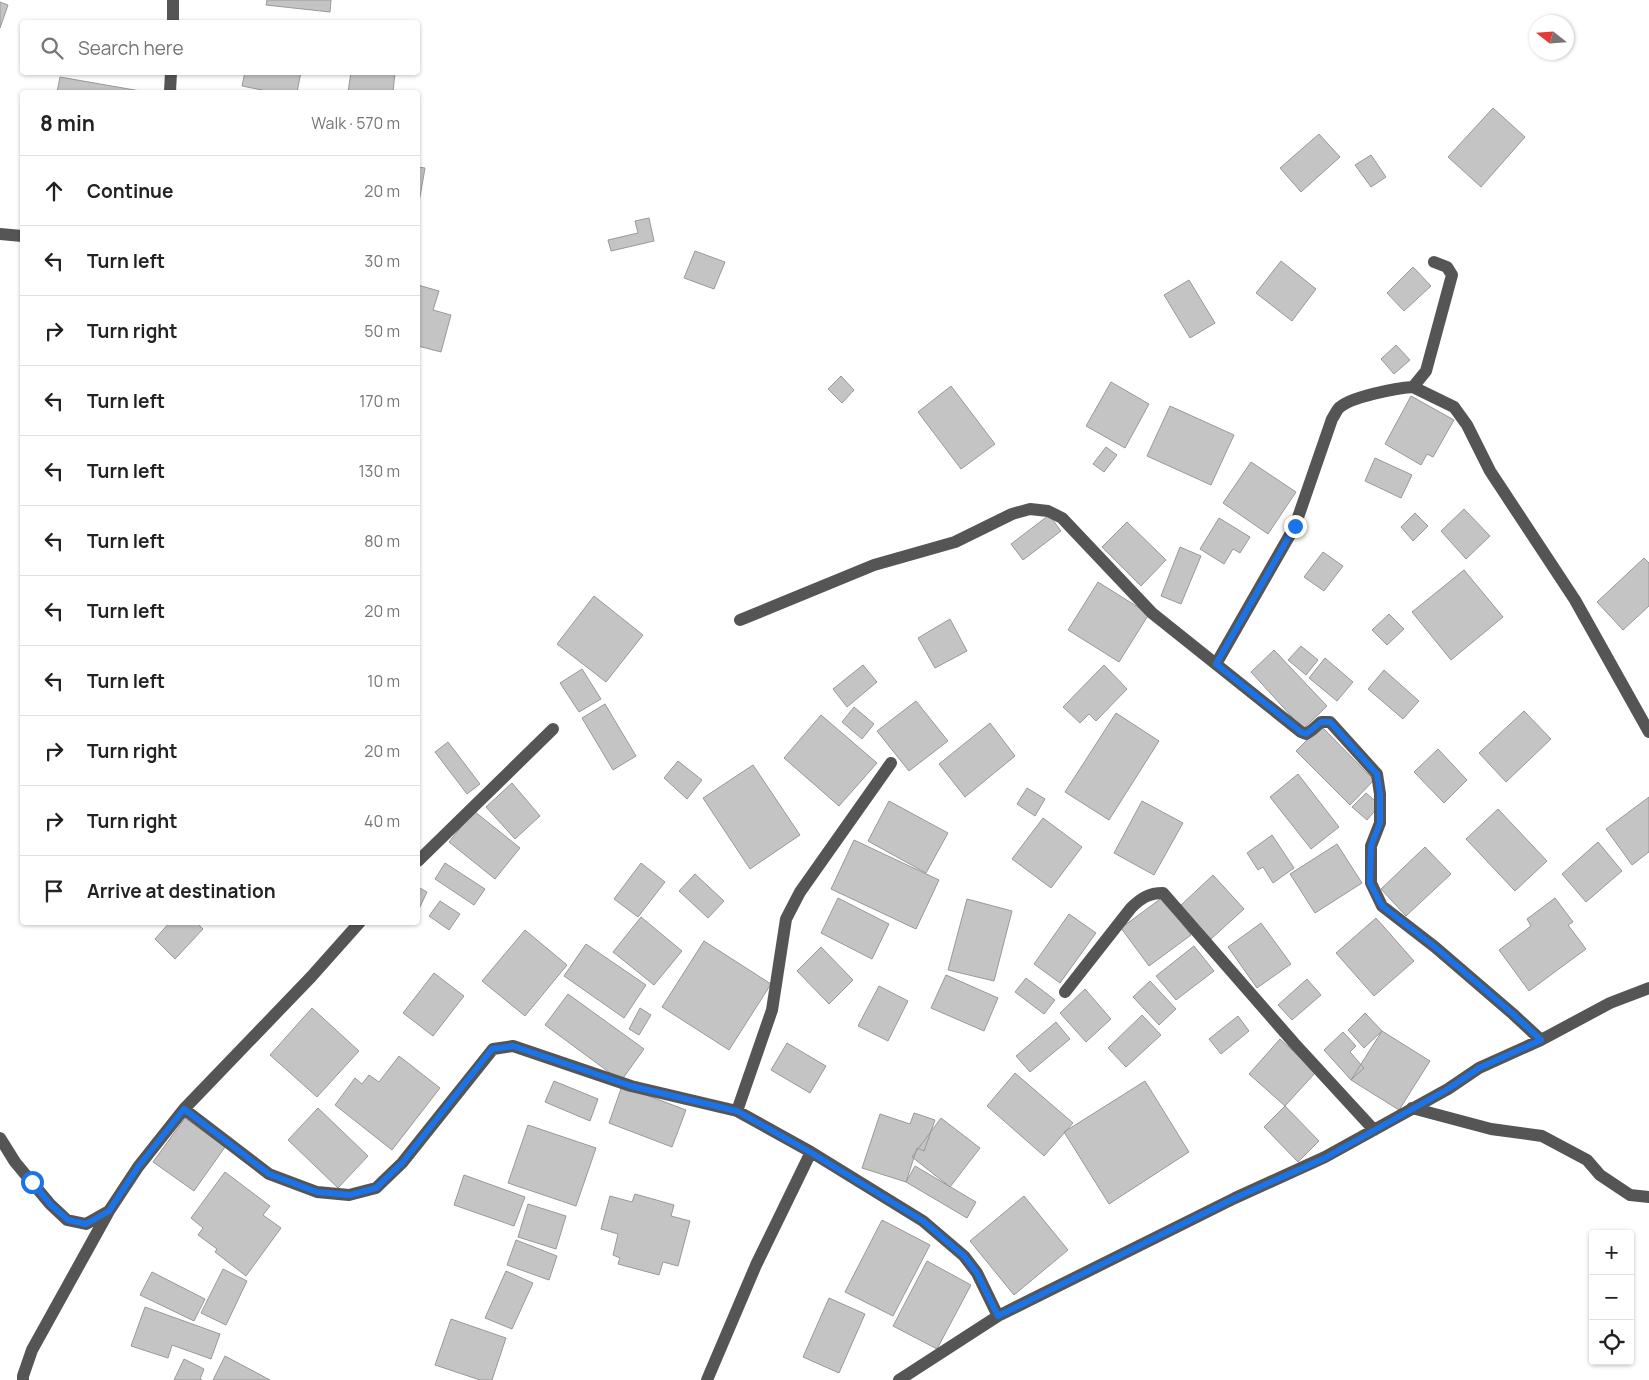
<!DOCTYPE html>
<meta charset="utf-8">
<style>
body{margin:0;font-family:Manrope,sans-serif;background:#f6f6f6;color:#222}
.controls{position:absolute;right:15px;bottom:15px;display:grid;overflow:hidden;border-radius:5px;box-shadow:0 1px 4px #0004}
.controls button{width:45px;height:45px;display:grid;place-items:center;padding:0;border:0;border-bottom:1px solid #e0e0e0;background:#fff;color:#222;font:25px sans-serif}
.compass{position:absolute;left:1529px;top:15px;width:45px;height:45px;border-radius:50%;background:#fff;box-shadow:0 1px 4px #0004;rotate:287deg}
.stop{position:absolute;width:15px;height:15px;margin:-11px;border:4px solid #1a73e8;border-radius:50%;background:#fff}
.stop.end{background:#1a73e8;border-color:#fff;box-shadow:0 1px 5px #0008}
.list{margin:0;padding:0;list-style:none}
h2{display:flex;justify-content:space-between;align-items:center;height:65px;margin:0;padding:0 20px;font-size:21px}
h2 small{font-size:16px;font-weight:400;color:#767676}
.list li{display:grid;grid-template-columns:32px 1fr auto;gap:15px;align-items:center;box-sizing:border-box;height:70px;padding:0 20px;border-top:1px solid #e0e0e0}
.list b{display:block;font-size:19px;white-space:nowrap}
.list em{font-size:16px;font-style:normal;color:#767676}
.icon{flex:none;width:28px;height:28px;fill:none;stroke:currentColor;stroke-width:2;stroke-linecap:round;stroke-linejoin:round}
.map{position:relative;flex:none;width:1649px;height:1380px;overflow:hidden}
.search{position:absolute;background:#fff;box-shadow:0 1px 4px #0004;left:20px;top:20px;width:400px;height:55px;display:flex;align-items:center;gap:12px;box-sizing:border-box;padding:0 18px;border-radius:5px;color:#767676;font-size:19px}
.panel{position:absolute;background:#fff;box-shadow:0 1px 4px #0004;left:20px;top:90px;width:400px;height:835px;border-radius:5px}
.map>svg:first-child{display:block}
</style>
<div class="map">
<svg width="1649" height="1380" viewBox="0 0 1649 1380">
<rect width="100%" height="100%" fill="#fff"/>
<path fill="#c4c4c4" stroke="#999" d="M267,0H331L330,12L266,5Z
M0,2L8,5L0,28Z
M245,72H301L297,92H272L242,86Z
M351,72H395L393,92H348Z
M60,77L146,92H57Z
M1493,108L1525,137L1481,187L1448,157Z
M1319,134L1340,157L1301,192L1280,168Z
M1371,155L1386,177L1371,187L1355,165Z
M418,167L425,168L418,208Z
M649,218L654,241L611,251L608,240L638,233L635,221Z
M695,251L725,262L714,289L684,278Z
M1281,261L1316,289L1292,321L1256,293Z
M1413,267L1431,286L1404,311L1387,293Z
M1189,280L1215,323L1190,338L1164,295Z
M418,285L439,291L433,310L451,315L441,352L418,346Z
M1396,345L1410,360L1394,374L1381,359Z
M841,376L854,390L842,403L828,389Z
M1111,382L1149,404L1125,448L1086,426Z
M951,386L995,444L961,469L918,412Z
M1411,396L1454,420L1433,457L1427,454L1421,465L1385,444Z
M1170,406L1234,435L1211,485L1147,456Z
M1106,447L1117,455L1104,472L1093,464Z
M1375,458L1412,475L1401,498L1365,481Z
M1251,462L1296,492L1268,534L1223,503Z
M1464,509L1490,536L1466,559L1441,531Z
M1415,513L1428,526L1413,541L1401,527Z
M1049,515L1061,531L1023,560L1011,544Z
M1219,518L1250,537L1240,553L1233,549L1224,564L1200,549Z
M1127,522L1166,560L1141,586L1102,547Z
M1180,547L1201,556L1181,604L1161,596Z
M1323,552L1343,566L1324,591L1304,577Z
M1644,558L1649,563V606L1623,630L1597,602Z
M1464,570L1503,617L1451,660L1412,612Z
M1098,582L1149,614L1119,662L1068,630Z
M594,596L643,635L606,682L557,644Z
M1389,614L1404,629L1387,645L1372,630Z
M950,619L967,651L935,668L918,638Z
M1301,646L1318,660L1306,675L1288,660Z
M1274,650L1327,706L1303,729L1251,672Z
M1325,658L1353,682L1337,701L1309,678Z
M863,665L877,682L847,707L833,689Z
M1104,665L1127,689L1096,721L1089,714L1080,723L1063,707Z
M582,669L601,699L579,712L560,683Z
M1384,670L1419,701L1403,719L1368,689Z
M916,701L948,741L909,771L877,731Z
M605,704L636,756L613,770L582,718Z
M854,707L874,724L862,739L842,722Z
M1524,711L1551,739L1506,782L1479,753Z
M1116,713L1159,741L1109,820L1065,792Z
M821,715L877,763L839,806L784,758Z
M990,723L1015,756L965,797L939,764Z
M1321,726L1374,780L1350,805L1296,751Z
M448,742L480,784L467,794L435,752Z
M1438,749L1467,780L1444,803L1414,772Z
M678,761L702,780L687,799L664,778Z
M753,765L800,835L750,869L703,798Z
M1298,774L1339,827L1311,849L1270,797Z
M512,783L540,816L515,839L486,807Z
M1027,788L1045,799L1035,816L1017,804Z
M1366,793L1380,805L1367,820L1352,807Z
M1649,797V852L1632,865L1606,829Z
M889,801L948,833L926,873L868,841Z
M1142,801L1183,823L1154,875L1114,853Z
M1498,809L1547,861L1515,891L1466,839Z
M474,811L520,848L495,879L449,842Z
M1043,818L1082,847L1051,888L1012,859Z
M1272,835L1294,868L1273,883L1263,867L1258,870L1247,853Z
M854,840L939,880L916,929L831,889Z
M1598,842L1622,871L1586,902L1562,874Z
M1337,844L1362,883L1315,913L1290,874Z
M1425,847L1451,874L1406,916L1381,889Z
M445,863L485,889L474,905L435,879Z
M641,863L665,882L638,917L614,899Z
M695,874L724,901L708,918L679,891Z
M1213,875L1244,909L1211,939L1180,906Z
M418,887L427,892L418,911Z
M1163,897L1191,935L1149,966L1121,928Z
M838,898L889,924L872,959L821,933Z
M1555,898L1573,922L1568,925L1586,949L1529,991L1499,950L1531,926L1527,919Z
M967,899L1012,911L994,981L948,970Z
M440,901L460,914L449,930L429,916Z
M1069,914L1096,933L1060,983L1034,964Z
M641,917L682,951L654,985L613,952Z
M1376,918L1414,961L1374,996L1336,953Z
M170,922H196L203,929L175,959L155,939Z
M1261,923L1291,964L1257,988L1228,947Z
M525,930L567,965L525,1016L482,981Z
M704,941L771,984L729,1050L662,1007Z
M586,944L646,985L624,1018L564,976Z
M1194,946L1214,971L1176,1000L1156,976Z
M821,947L853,980L829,1004L797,971Z
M434,973L464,996L433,1036L403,1013Z
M946,975L998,998L984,1031L931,1008Z
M1026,978L1055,1000L1044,1014L1015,992Z
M1307,979L1321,995L1292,1020L1278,1005Z
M1150,981L1176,1009L1159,1025L1133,997Z
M879,986L908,1001L888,1041L858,1026Z
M1085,989L1111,1019L1086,1042L1060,1013Z
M568,994L644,1049L621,1081L545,1025Z
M312,1008L359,1051L317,1097L270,1055Z
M640,1008L651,1015L639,1035L629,1029Z
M1365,1013L1382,1031L1364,1048L1348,1030Z
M1142,1015L1161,1035L1126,1067L1108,1048Z
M1238,1016L1249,1031L1221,1054L1209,1039Z
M1056,1022L1070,1039L1030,1072L1016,1056Z
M1382,1031L1430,1061L1399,1110L1351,1080Z
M1343,1032L1356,1046L1350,1052L1364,1068L1351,1080L1324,1050Z
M1280,1039L1316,1072L1285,1106L1249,1074Z
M787,1043L826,1066L810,1093L771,1070Z
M399,1056L440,1088L392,1150L335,1105L355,1078L362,1084L369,1075L379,1082Z
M1015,1073L1073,1123L1044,1156L987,1106Z
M554,1081L598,1099L590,1121L545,1102Z
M1145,1081L1189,1152L1109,1204L1064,1132Z
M622,1086L686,1110L672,1147L609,1123Z
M1285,1106L1319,1141L1298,1162L1264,1127Z
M318,1108L368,1156L338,1188L288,1140Z
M914,1113L935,1120L924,1151L917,1148L906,1182L862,1168L880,1114L910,1124Z
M185,1118L225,1147L194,1191L153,1162Z
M941,1118L980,1148L950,1187L912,1157Z
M528,1125L596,1148L576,1206L508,1183Z
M915,1166L976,1202L967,1218L906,1182Z
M225,1172L270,1206L263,1215L281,1228L246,1276L215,1252L217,1249L198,1235L203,1228L191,1218Z
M464,1175L525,1197L514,1226L454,1205Z
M635,1194L674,1205L671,1216L690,1221L678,1266L663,1262L659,1275L618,1264L620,1258L613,1255L618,1234L601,1229L610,1196L632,1202Z
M1024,1196L1068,1250L1014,1295L970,1241Z
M528,1204L566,1216L556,1249L518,1237Z
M882,1220L930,1245L893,1316L845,1292Z
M516,1240L557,1256L549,1280L507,1265Z
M927,1261L971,1285L937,1349L893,1326Z
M223,1269L247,1281L226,1325L201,1313Z
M506,1271L533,1283L512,1329L485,1318Z
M152,1272L205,1299L194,1321L140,1295Z
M829,1298L865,1314L839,1373L803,1357Z
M145,1307L220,1334L211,1359L172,1345L168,1358L131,1346Z
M451,1319L506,1338L492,1380H480L435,1365Z
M225,1356L270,1380H213Z
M184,1359L204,1369L200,1379L202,1380H174Z"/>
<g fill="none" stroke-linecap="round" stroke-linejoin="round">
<path stroke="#555" stroke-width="12" d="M173,22V0
M170,92L171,72
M0,234L22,236
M1413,387L1454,407L1467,425L1490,471L1575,600L1649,732
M740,620L874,565L955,542L1012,514L1030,509L1048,511L1062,518L1152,613L1301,732L1306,734L1312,730L1321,722H1330L1377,774L1380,794V823L1371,846V883L1382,906L1435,947L1513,1014L1541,1040
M1216,664L1295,526L1332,419C1334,416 1336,412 1338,409C1348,397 1397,388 1413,387L1426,371L1452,275L1447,267L1434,262
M418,861L553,729
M1065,992L1131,908C1141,898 1149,893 1163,893L1294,1043L1374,1130
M1412,1108L1491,1129L1542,1136L1587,1160L1600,1175L1630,1195L1649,1197
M184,1109L269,1174L317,1192L349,1195L376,1188L402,1163L493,1049L513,1046L631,1086L737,1111L811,1152L923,1221L964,1256L977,1273L998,1316
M737,1111L772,1010L786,919L800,892L891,763
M0,1138L15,1162L50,1204L67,1220L86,1224L109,1211L138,1167L184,1109L311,977L360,922
M23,1380V1376L32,1350L109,1211
M707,1380L756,1265L811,1152
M899,1380L998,1316L1235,1198L1325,1157L1448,1089L1479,1068L1541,1040L1610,1003L1649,988"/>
</g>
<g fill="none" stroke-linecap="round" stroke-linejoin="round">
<path stroke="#1a73e8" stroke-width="6" d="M32,1182L50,1204L68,1220L86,1224L109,1211L138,1167L184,1109L269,1174L317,1192L350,1195L376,1188L402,1163L492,1049L513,1046L631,1086L737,1111L810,1152L923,1221L964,1256L977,1273L998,1316L1235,1198L1325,1158L1448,1089L1479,1068L1541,1040L1513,1014L1435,947L1382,906L1370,883L1371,846L1380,823V794L1377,774L1330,722H1321L1306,734L1301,732L1216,664L1295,526"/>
</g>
</svg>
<div class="controls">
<button>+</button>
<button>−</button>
<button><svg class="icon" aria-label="locate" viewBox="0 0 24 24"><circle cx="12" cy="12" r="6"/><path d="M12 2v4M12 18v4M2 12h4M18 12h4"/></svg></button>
</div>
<svg class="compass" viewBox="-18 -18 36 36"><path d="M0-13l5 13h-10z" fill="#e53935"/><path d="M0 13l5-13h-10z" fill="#767676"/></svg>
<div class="stop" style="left:32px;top:1182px"></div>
<div class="stop end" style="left:1295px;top:526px"></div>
<div class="search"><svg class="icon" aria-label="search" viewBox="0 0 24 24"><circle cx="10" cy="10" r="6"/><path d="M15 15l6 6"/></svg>Search here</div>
<section class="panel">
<h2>8 min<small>Walk · 570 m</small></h2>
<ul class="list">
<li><svg class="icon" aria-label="ahead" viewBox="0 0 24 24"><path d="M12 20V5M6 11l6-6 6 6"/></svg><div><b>Continue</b></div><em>20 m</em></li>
<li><svg class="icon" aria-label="left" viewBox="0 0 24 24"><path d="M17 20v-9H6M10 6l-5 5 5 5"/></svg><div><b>Turn left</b></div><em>30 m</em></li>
<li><svg class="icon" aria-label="right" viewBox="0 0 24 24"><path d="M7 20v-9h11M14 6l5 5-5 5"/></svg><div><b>Turn right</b></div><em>50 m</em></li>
<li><svg class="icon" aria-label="left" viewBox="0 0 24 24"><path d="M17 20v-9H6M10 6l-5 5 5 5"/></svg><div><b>Turn left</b></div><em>170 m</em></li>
<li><svg class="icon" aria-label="left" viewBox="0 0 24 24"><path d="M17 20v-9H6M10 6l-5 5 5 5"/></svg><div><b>Turn left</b></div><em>130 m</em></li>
<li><svg class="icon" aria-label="left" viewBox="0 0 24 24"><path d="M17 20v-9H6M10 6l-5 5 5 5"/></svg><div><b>Turn left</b></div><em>80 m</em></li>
<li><svg class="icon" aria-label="left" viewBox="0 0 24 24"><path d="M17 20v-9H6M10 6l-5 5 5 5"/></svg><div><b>Turn left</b></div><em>20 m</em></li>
<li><svg class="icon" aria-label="left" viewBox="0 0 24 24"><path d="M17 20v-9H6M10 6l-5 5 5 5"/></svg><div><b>Turn left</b></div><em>10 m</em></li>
<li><svg class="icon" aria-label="right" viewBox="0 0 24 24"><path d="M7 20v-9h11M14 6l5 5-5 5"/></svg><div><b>Turn right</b></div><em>20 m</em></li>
<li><svg class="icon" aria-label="right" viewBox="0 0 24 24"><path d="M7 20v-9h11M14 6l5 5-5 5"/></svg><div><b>Turn right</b></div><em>40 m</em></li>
<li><svg class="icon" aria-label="arrive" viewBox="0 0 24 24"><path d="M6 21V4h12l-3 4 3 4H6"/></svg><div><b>Arrive at destination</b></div></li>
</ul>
</section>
</div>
